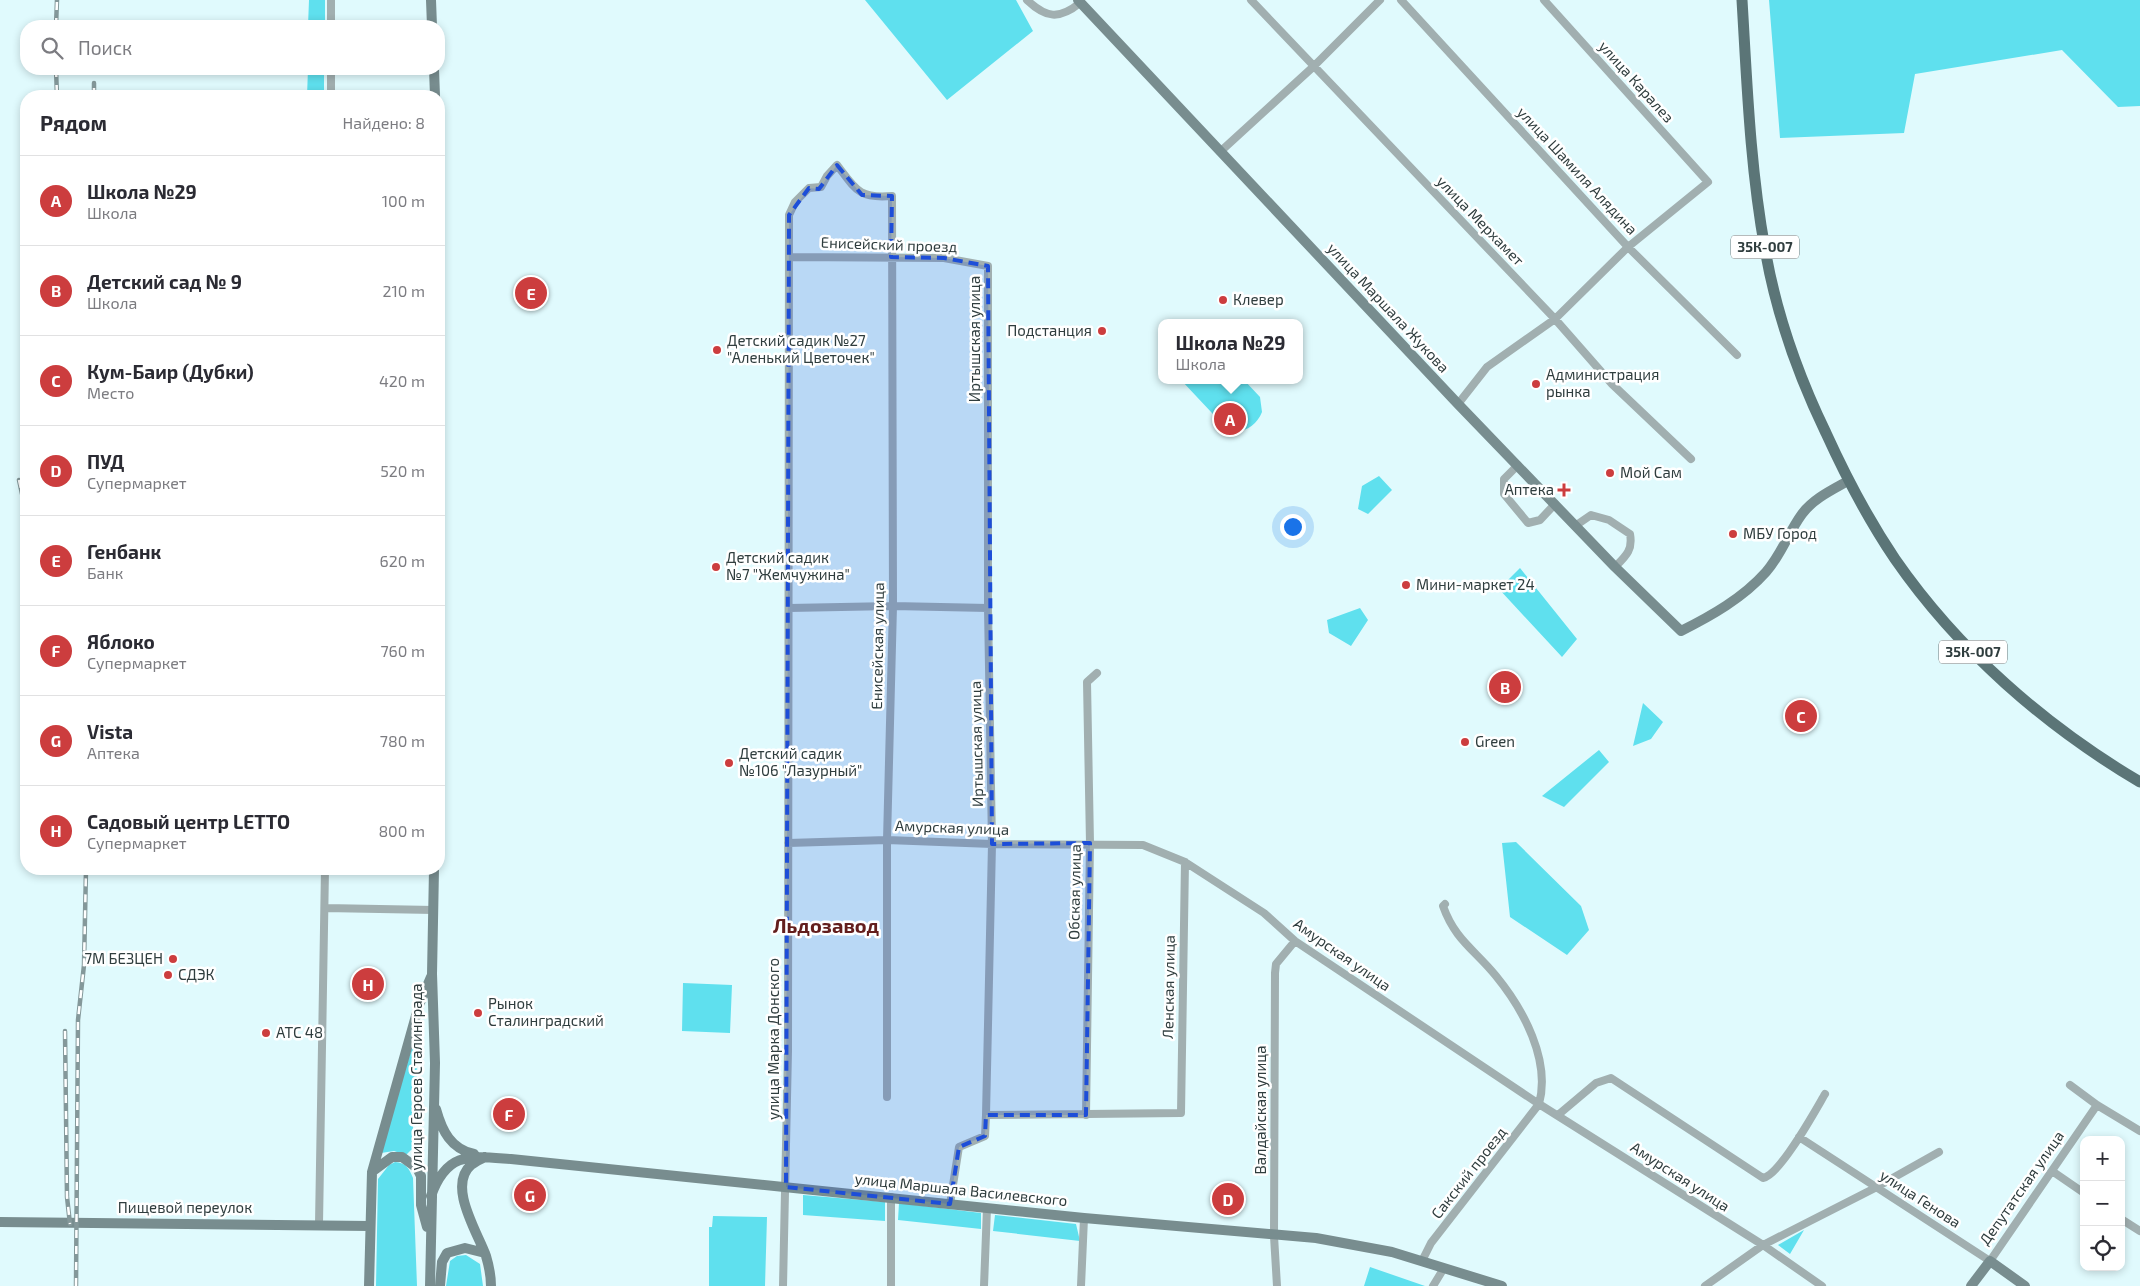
<!DOCTYPE html>
<html lang="ru">
<meta charset="utf-8">
<style>
body{margin:0;font-family:"Exo 2",sans-serif;background:#f7f7f7;color:#2b2b33}
.controls{position:absolute;right:15px;bottom:15px;display:grid;overflow:hidden;border-radius:10px;box-shadow:0 2px 8px #0003}
.controls button{width:45px;height:45px;display:grid;place-items:center;padding:0;border:0;border-bottom:1px solid #e1e1e2;background:#fff;color:#2b2b33;font:25px sans-serif}
.you{position:absolute;left:1292px;top:526px;width:18px;height:18px;margin:-12px;border:4px solid #fff;border-radius:50%;background:#1a73e8;box-shadow:0 0 0 8px #1a73e833}
.badge{display:grid;place-items:center;width:32px;height:32px;border-radius:50%;background:#cc3d3e;color:#fff;font-size:16px;font-weight:700}
.pin{position:absolute;translate:-50% -50%;border:2px solid #fff;box-shadow:0 1px 5px #0006}
.popup{position:absolute;left:1158px;top:319px;width:145px;height:65px;box-sizing:border-box;display:grid;place-content:center;border-radius:10px;background:#fff;filter:drop-shadow(0 1px 4px #0005);font-size:16px;white-space:nowrap;color:#7c7c81}
.popup b{font-size:19px;color:#2b2b33}
.popup::after{content:'';position:absolute;left:50%;top:100%;margin-left:-10px;border:10px solid transparent;border-top-color:#fff}
.list{margin:0;padding:0;list-style:none}
h2{display:flex;justify-content:space-between;align-items:center;height:65px;margin:0;padding:0 20px;font-size:21px}
h2 small{font-size:16px;font-weight:400;color:#7c7c81}
.list li{display:grid;grid-template-columns:32px 1fr auto;gap:15px;align-items:center;box-sizing:border-box;height:90px;padding:0 20px;border-top:1px solid #e1e1e2}
.list b{display:block;font-size:19px;white-space:nowrap}
.list p{margin:0;font-size:16px;white-space:nowrap;color:#7c7c81}
.list em{font-size:16px;font-style:normal;color:#7c7c81}
.icon{flex:none;width:28px;height:28px;fill:none;stroke:currentColor;stroke-width:2;stroke-linecap:round;stroke-linejoin:round}
.map{position:relative;flex:none;width:2140px;height:1286px;overflow:hidden}
.search{position:absolute;background:#fff;box-shadow:0 2px 8px #0003;left:20px;top:20px;width:425px;height:55px;display:flex;align-items:center;gap:12px;box-sizing:border-box;padding:0 18px;border-radius:20px;color:#7c7c81;font-size:19px}
.panel{position:absolute;background:#fff;box-shadow:0 2px 8px #0003;left:20px;top:90px;width:425px;height:785px;border-radius:20px}
.map>svg:first-child{display:block}
</style>
<div class="map">
<svg width="2140" height="1286" viewBox="0 0 2140 1286">
<rect width="100%" height="100%" fill="#e0fafd"/>
<path fill="#5fe0ee" d="M309,0H325V26H308Z
M865,0H1016L1033,31L947,100Z
M1769,0H2140V106L2118,107L2062,50L1915,74L1904,133L1780,138Z
M308,69H324V96H307Z
M1181,380H1244L1260,397L1262,412C1256,427 1242,435 1227,429Z
M1379,476L1392,490L1368,514L1358,509L1362,486Z
M1520,568L1577,639L1562,657L1499,589Z
M1360,608L1368,620L1351,646L1329,633L1327,620Z
M1643,703L1663,722L1651,739L1633,746Z
M1599,750L1609,762L1564,807L1542,796Z
M1516,842L1581,906L1589,930L1567,955L1510,917L1502,843Z
M683,983L732,985L730,1033L682,1031Z
M416,1033L417,1089L411,1091L414,1147L406,1155L394,1151L381,1153Z
M395,1162C406,1163 409,1168 413,1178L417,1286H376L378,1179L389,1165Z
M803,1195L885,1202V1221L803,1215Z
M899,1203L981,1213V1229L898,1220Z
M995,1215L1076,1224L1080,1241L993,1231Z
M713,1216L767,1217L765,1286H709V1227H712Z
M1804,1230L1790,1254L1778,1245Z
M466,1255L480,1264L483,1286H446L450,1261L457,1256Z
M1370,1267L1425,1286H1364Z"/>
<g fill="none" stroke-linecap="round" stroke-linejoin="round">
<path stroke="#a1afb0" stroke-width="8" d="M331,0V26
M1027,0C1046,18 1059,20 1080,3
M1251,0L1555,319L1612,384L1691,459
M1401,0L1628,247L1737,355
M331,69V96
M1221,151L1313,67L1380,0
M789,257L944,258L988,266V608L992,844L986,1115L985,1136L959,1147L950,1204
M1458,404L1487,367L1555,319L1628,247L1708,182L1544,0
M1518,465L1504,479V494L1528,523L1540,520L1555,504
M1575,526L1591,515L1609,520L1630,534C1633,550 1626,556 1615,567
M789,608L893,606L988,608
M788,843L887,840L992,844L1143,845L1185,862L1264,913L1295,941L1539,1104L1763,1245L1822,1286
M325,908L434,910
M2070,1085L2097,1105L2140,1131
M986,1115L1181,1113L1185,862
M1086,1115L1090,843L1087,682L1097,673
M1558,1115L1596,1083L1611,1078L1763,1178C1780,1175 1815,1111 1825,1094
M1799,1137L1990,1261L2097,1105
M2052,1171L2084,1193
M2121,1219L2140,1231
M319,1224L325,869
M1422,1261L1431,1243L1539,1104C1551,1060 1523,1009 1496,976C1475,950 1455,940 1443,906L1445,904
M783,1286L788,1051L789,215L795,202L809,188L821,187L827,176L837,165C856,190 859,199 892,196L893,606L887,840V1097
M891,1286V1197
M984,1286L987,1208
M1081,1286L1084,1218
M1277,1286L1274,1236L1275,973L1276,964L1295,941
M1433,1286L1444,1268
M1705,1286L1763,1245L1875,1188L1939,1152"/>
<path stroke="#788d8f" stroke-width="10" d="M431,0L432,26
M1078,0L1458,404L1615,567L1681,631C1711,616 1743,598 1766,572C1782,554 1788,533 1802,514C1813,499 1832,490 1848,481
M434,69L435,96
M436,1109C442,1131 451,1149 474,1154
M485,1157C480,1159 475,1162 471,1165C447,1186 478,1233 486,1256C489,1266 491,1275 491,1286
M373,1171L392,1157H402L417,1168L421,1176V1205L427,1227
M431,1196C447,1151 470,1156 511,1159L1084,1218L1316,1238L1392,1252L1502,1286
M0,1222L370,1226
M369,1286L372,1172L419,1005L431,977
M430,1286L435,1063L432,974L434,869
M440,1286L442,1262L447,1253L465,1248L485,1253
M1971,1286L1990,1261L2025,1286"/>
<path stroke="#5b7577" stroke-width="11" d="M1742,0C1747,83 1750,167 1765,249C1776,313 1798,375 1826,433C1846,477 1868,519 1895,559C1958,650 2045,726 2140,782"/>
<g stroke="#84989a" stroke-width="4.5">
<path id="rail" d="M56,26L57,0
M56,69L57,96
M94,96V83
M19,480L26,512
M65,1031L67,1197L70,1224
M76,1286L78,1020L84,965L86,869"/>
</g>
<use href="#rail" stroke="#fff" stroke-width="2.5" stroke-dasharray="8" stroke-linecap="butt"/>
</g>
<path fill="#1d4ed8" fill-opacity="0.2" stroke="#1d4ed8" stroke-width="4" stroke-dasharray="10 6" stroke-linejoin="round" d="M837,165L862,195L892,196L891,257L944,258L988,266L992,844L1090,843L1086,1115H986L985,1136L959,1147L950,1204L786,1187L789,215L809,188L819,189Z"/>
<g fill="#cc3d3e" stroke="#fff" stroke-width="2">
<circle cx="1223" cy="300" r="5"/>
<circle cx="1102" cy="331" r="5"/>
<circle cx="717" cy="350" r="5"/>
<circle cx="1536" cy="384" r="5"/>
<circle cx="1610" cy="473" r="5"/>
<path d="M1561.5 482.5h5v5h5v5h-5v5h-5v-5h-5v-5h5z"/>
<circle cx="1733" cy="534" r="5"/>
<circle cx="716" cy="567" r="5"/>
<circle cx="1406" cy="585" r="5"/>
<circle cx="1465" cy="742" r="5"/>
<circle cx="729" cy="763" r="5"/>
<circle cx="173" cy="959" r="5"/>
<circle cx="168" cy="975" r="5"/>
<circle cx="478" cy="1013" r="5"/>
<circle cx="266" cy="1033" r="5"/>
</g>
<g text-anchor="middle" stroke-width="5" stroke-linejoin="round" paint-order="stroke">
<g fill="#fff" stroke="#6d7778" stroke-width="1">
<rect x="1731" y="235.5" width="68" height="23" rx="4"/>
<rect x="1939" y="640.5" width="68" height="23" rx="4"/>
</g>
<g font-size="14" font-weight="bold" fill="#2f3d3e">
<text x="1765" y="252">35К-007</text>
<text x="1973" y="657">35К-007</text>
</g>
<g font-size="15" fill="#2f3d3e" stroke="#fff">
<text transform="translate(1636 82) rotate(48)" y="5">улица Каралез</text>
<text transform="translate(1577 171) rotate(47)" y="5">улица Шамиля Алядина</text>
<text transform="translate(1480 221) rotate(46)" y="5">улица Мерхамет</text>
<text transform="translate(889 245) rotate(2)" y="5">Енисейский проезд</text>
<text transform="translate(1388 308) rotate(47)" y="5">улица Маршала Жукова</text>
<text transform="translate(975 339) rotate(-90)" y="5">Иртышская улица</text>
<text transform="translate(878 646) rotate(-89)" y="5">Енисейская улица</text>
<text transform="translate(977 744) rotate(-91)" y="5">Иртышская улица</text>
<text transform="translate(952 828) rotate(2)" y="5">Амурская улица</text>
<text transform="translate(1075 892) rotate(-89)" y="5">Обская улица</text>
<text transform="translate(1342 955) rotate(35)" y="5">Амурская улица</text>
<text transform="translate(1169 987) rotate(-89)" y="5">Ленская улица</text>
<text transform="translate(774 1039) rotate(-90)" y="5">улица Марка Донского</text>
<text transform="translate(417 1077) rotate(-90)" y="5">улица Героев Сталинграда</text>
<text transform="translate(1261 1110) rotate(-90)" y="5">Валдайская улица</text>
<text transform="translate(1469 1173) rotate(-52)" y="5">Сакский проезд</text>
<text transform="translate(1680 1177) rotate(33)" y="5">Амурская улица</text>
<text transform="translate(2022 1188) rotate(-55)" y="5">Депутатская улица</text>
<text transform="translate(961 1190) rotate(6)" y="5">улица Маршала Василевского</text>
<text transform="translate(1920 1199) rotate(33)" y="5">улица Генова</text>
<text x="185" y="1213">Пищевой переулок</text>
</g>
<g font-size="15" fill="#2f3d3e" stroke="#fff" text-anchor="start">
<text x="1233" y="305">Клевер</text>
<text x="1092" y="336" text-anchor="end">Подстанция</text>
<text x="727" y="346">Детский садик №27<tspan x="727" dy="17">"Аленький Цветочек"</tspan></text>
<text x="1546" y="380">Администрация<tspan x="1546" dy="17">рынка</tspan></text>
<text x="1620" y="478">Мой Сам</text>
<text x="1554" y="495" text-anchor="end">Аптека</text>
<text x="1743" y="539">МБУ Город</text>
<text x="726" y="563">Детский садик<tspan x="726" dy="17">№7 "Жемчужина"</tspan></text>
<text x="1416" y="590">Мини-маркет 24</text>
<text x="1475" y="747">Green</text>
<text x="739" y="759">Детский садик<tspan x="739" dy="17">№106 "Лазурный"</tspan></text>
<text x="163" y="964" text-anchor="end">7М БЕЗЦЕН</text>
<text x="178" y="980">СДЭК</text>
<text x="488" y="1009">Рынок<tspan x="488" dy="17">Сталинградский</tspan></text>
<text x="276" y="1038">АТС 48</text>
</g>
<g font-size="20" font-weight="bold" fill="#631e1d" stroke="#fff">
<text x="826" y="933">Льдозавод</text>
</g>
</g>
</svg>
<div class="controls">
<button>+</button>
<button>−</button>
<button><svg class="icon" aria-label="locate" viewBox="0 0 24 24"><circle cx="12" cy="12" r="6"/><path d="M12 2v4M12 18v4M2 12h4M18 12h4"/></svg></button>
</div>
<div class="you"></div>
<div class="pin badge" style="left:1230px;top:419px">A</div>
<div class="popup"><b>Школа №29</b>Школа</div>
<div class="pin badge" style="left:1505px;top:687px">B</div>
<div class="pin badge" style="left:1801px;top:716px">C</div>
<div class="pin badge" style="left:1228px;top:1199px">D</div>
<div class="pin badge" style="left:531px;top:293px">E</div>
<div class="pin badge" style="left:509px;top:1114px">F</div>
<div class="pin badge" style="left:530px;top:1195px">G</div>
<div class="pin badge" style="left:368px;top:984px">H</div>
<div class="search"><svg class="icon" aria-label="search" viewBox="0 0 24 24"><circle cx="10" cy="10" r="6"/><path d="M15 15l6 6"/></svg>Поиск</div>
<section class="panel">
<h2>Рядом<small>Найдено: 8</small></h2>
<ul class="list">
<li><span class="badge">A</span><div><b>Школа №29</b><p>Школа</p></div><em>100 m</em></li>
<li><span class="badge">B</span><div><b>Детский сад № 9</b><p>Школа</p></div><em>210 m</em></li>
<li><span class="badge">C</span><div><b>Кум-Баир (Дубки)</b><p>Место</p></div><em>420 m</em></li>
<li><span class="badge">D</span><div><b>ПУД</b><p>Супермаркет</p></div><em>520 m</em></li>
<li><span class="badge">E</span><div><b>Генбанк</b><p>Банк</p></div><em>620 m</em></li>
<li><span class="badge">F</span><div><b>Яблоко</b><p>Супермаркет</p></div><em>760 m</em></li>
<li><span class="badge">G</span><div><b>Vista</b><p>Аптека</p></div><em>780 m</em></li>
<li><span class="badge">H</span><div><b>Садовый центр LETTO</b><p>Супермаркет</p></div><em>800 m</em></li>
</ul>
</section>
</div>
